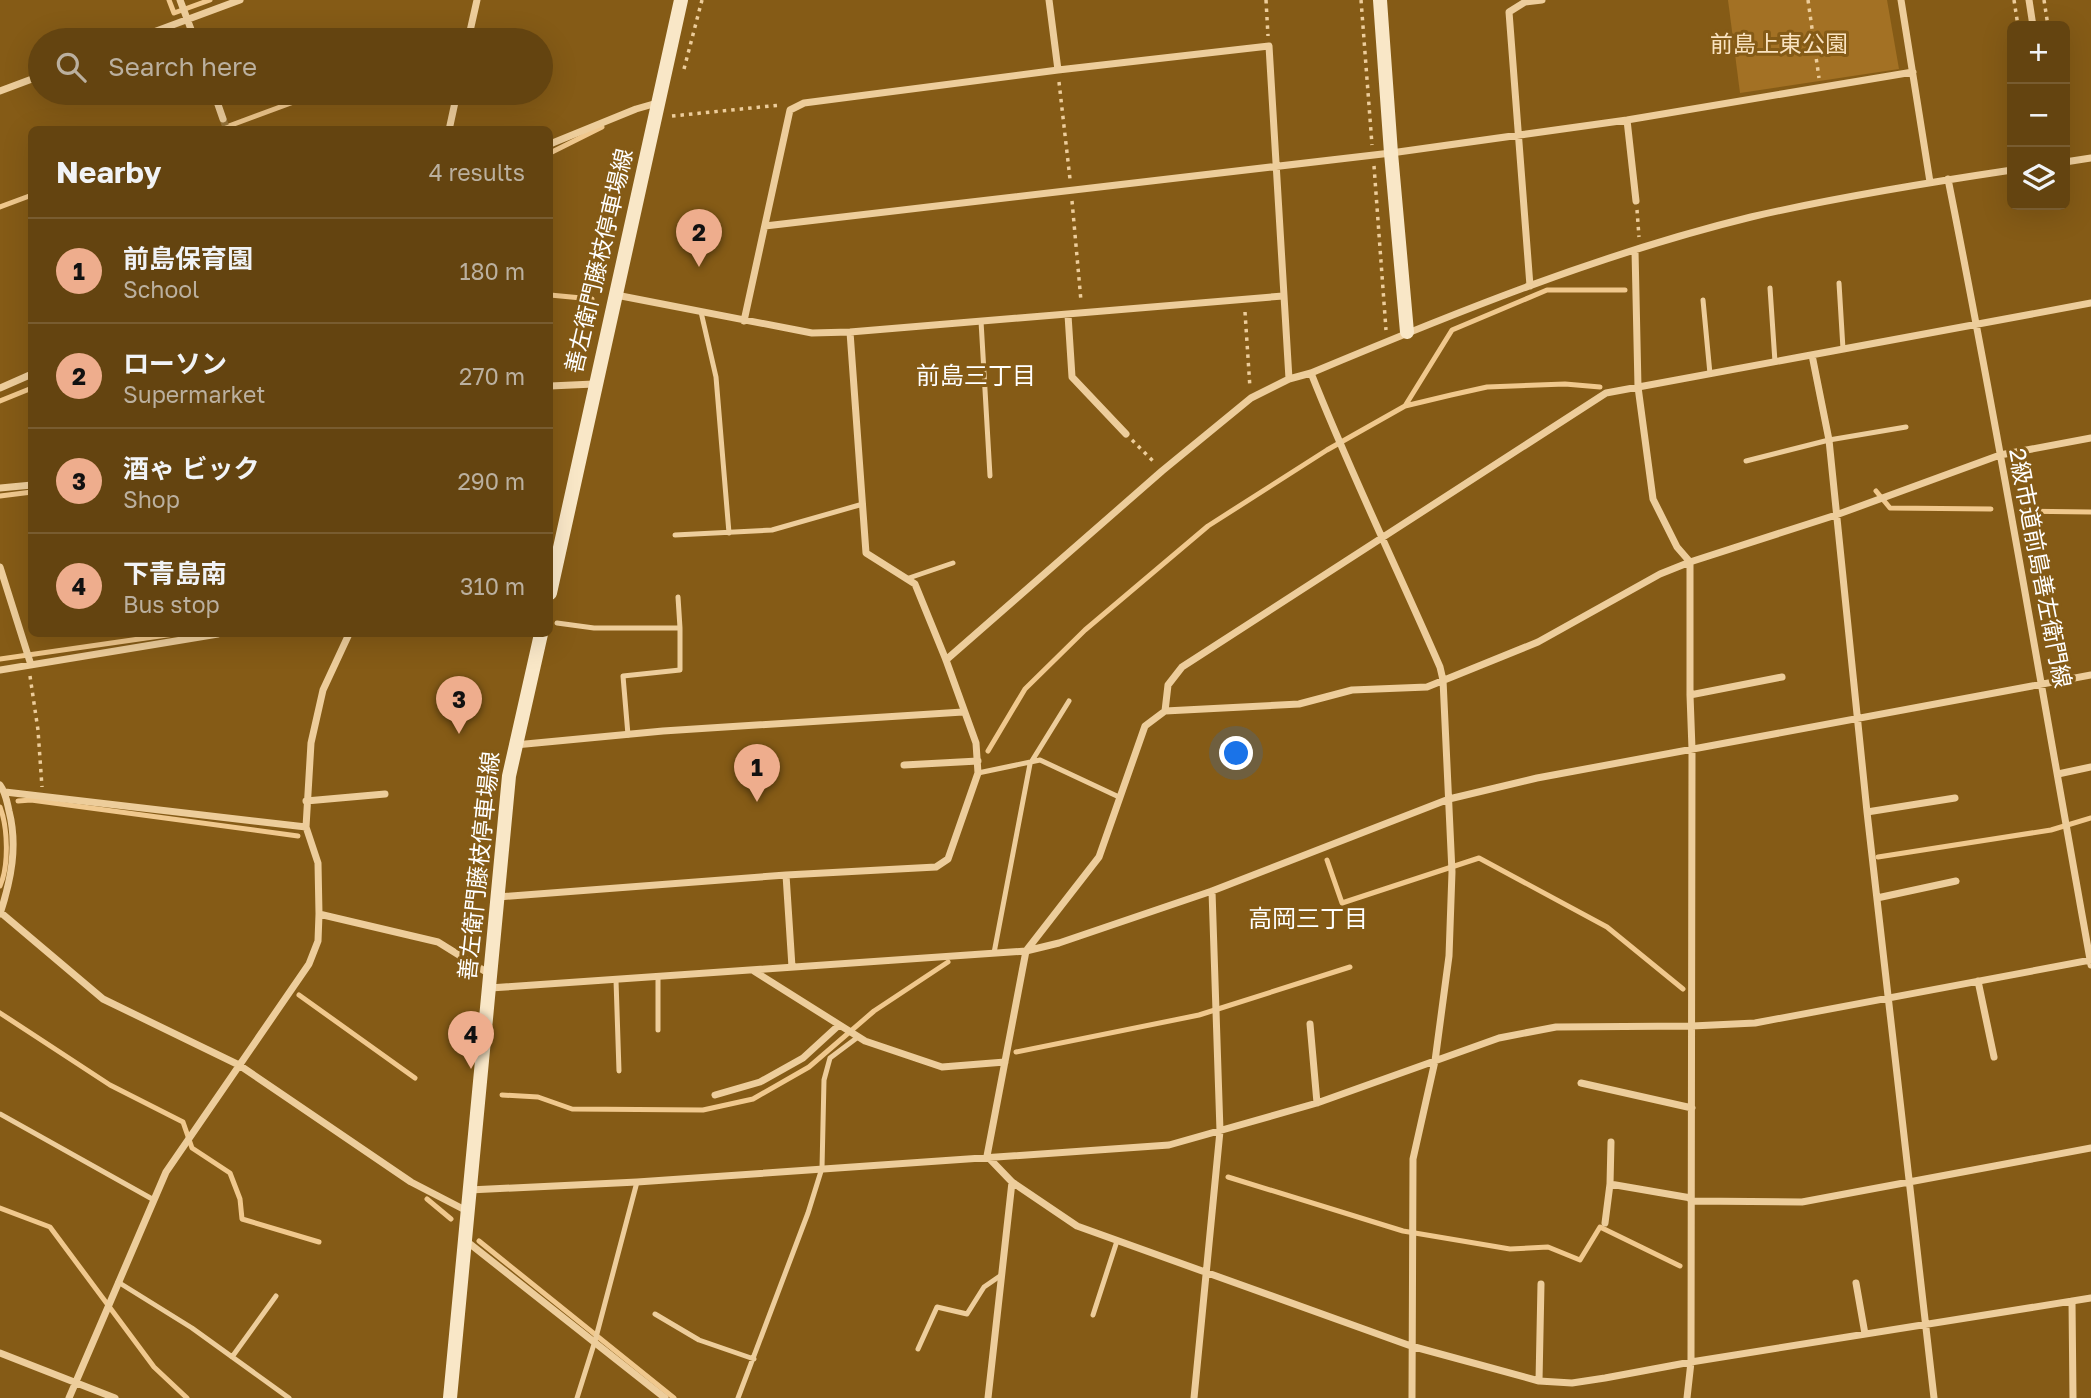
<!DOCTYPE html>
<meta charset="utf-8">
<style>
body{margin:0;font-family:"Golos Text","Noto Sans JP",sans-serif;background:#6c4e1e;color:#f1f3f6}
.controls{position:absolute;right:21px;top:21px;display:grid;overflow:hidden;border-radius:10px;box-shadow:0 7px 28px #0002}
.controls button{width:63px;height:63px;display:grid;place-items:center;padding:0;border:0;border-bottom:2px solid #785c30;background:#644410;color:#f1f3f6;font:35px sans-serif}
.you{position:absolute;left:1237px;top:754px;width:24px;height:24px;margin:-18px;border:5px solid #fff;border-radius:50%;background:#1a73e8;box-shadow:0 0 0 10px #1a73e833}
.badge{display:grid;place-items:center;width:46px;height:46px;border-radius:50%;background:#eead8d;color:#111;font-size:23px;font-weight:700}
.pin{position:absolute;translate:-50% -58px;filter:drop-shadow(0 2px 4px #0008)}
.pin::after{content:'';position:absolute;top:37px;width:24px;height:21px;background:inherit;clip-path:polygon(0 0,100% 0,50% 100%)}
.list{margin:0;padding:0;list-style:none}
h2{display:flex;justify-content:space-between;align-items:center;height:91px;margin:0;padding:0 28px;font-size:30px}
h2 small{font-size:23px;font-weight:400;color:#bbb09f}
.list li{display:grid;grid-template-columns:46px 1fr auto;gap:21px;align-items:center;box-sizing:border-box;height:105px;padding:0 28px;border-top:2px solid #785c30}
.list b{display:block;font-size:26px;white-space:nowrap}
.list p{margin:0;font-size:23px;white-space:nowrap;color:#bbb09f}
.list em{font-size:23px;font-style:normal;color:#bbb09f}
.icon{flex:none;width:38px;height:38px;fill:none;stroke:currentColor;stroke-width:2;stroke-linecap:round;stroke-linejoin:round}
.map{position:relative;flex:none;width:2091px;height:1398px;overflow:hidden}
.search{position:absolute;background:#644410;box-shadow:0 7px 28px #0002;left:28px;top:28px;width:525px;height:77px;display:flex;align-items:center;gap:18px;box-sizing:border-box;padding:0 24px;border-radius:38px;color:#bbb09f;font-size:26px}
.panel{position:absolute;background:#644410;box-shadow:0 7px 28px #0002;left:28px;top:126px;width:525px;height:511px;border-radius:10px}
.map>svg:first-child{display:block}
</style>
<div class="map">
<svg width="2091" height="1398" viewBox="0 0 2091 1398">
<rect width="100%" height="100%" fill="#855b16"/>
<path fill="#a37124" d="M1728,0H1887L1899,69L1740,93Z"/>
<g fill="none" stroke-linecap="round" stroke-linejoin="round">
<path stroke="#f0c88d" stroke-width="5" d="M169,0L174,13L210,0
M218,130L318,93
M550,153L602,127
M0,207L32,195
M550,295L592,299
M0,401L32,388
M1405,406L1452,330L1547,290H1625
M1876,491L1890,508L1991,509
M0,496L32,492
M2023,511L2091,512
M0,659L174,634
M988,751L1025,689L1085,630L1208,526L1327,450L1405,406L1451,395L1487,387L1565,384L1600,387
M18,801L31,800L298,836
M0,807C8,828 9,866 0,886
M1878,857L2051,830L2091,818
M1327,860L1342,903L1479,858L1607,927L1683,989
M299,995L415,1078
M0,1013L110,1085L183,1122L192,1148L230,1173L240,1199L242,1219L319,1242
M1016,1052L1199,1015L1350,967
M502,1095L538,1097L572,1109L703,1110L753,1099L809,1067L874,1011L948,962
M1228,1177L1403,1231L1510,1249L1548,1247L1580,1260L1600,1227L1680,1266
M427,1199L451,1219
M0,1208L50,1227L154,1367L187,1398
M479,1241L674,1398"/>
<path stroke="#977439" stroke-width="7" stroke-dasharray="7 3.5" stroke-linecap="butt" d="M223,119L227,130"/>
<path stroke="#edcd9b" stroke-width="3.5" stroke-dasharray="3.5 5" stroke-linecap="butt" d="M1266,0L1268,36
M1361,0L1372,145
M1808,0L1819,78
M2014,0L2018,26
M2044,0L2048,26
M684,69L702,0
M1059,82L1070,179
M672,116L781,105
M1374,166L1386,330
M1072,201L1081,301
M1637,210L1639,237
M1245,312L1250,388
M1132,440L1154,462
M30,676L38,730L42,787"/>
<path stroke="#edcd9b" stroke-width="5" d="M1839,283L1843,349
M1770,288L1775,362
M1703,300L1710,374
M701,312L716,377L729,533
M981,321L990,476
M1746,461L1829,440L1906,427
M675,535L772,530L863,504
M906,579L953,563
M678,597L680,628
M557,623L594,628H680V670L623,676L628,735
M978,773L1040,760L1119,797
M994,953L1030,764L1069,701
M658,977V1030
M616,980L619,1071
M0,1114L154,1200
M118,1282L192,1328L289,1398
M655,1314L699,1340L754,1359
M1093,1315L1117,1241
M918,1349L937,1307L967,1314L984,1287L1000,1276
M232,1357L276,1296
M577,1398L595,1341L637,1182
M738,1398L808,1213L822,1168L824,1080L830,1058L858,1037"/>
<path stroke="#edcd9b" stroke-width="7" d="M180,0L195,40
M1049,0L1058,70
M1901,0L1930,182
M2029,0L2033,26
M132,40L240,0
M468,40L477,0
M0,91L40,76
M214,93L223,119
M1627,120L1636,201
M449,130L457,93
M550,144L636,109L657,103
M2065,162L2091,158
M1948,179C2000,440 2044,703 2091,965
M765,226L1391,153L1627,120L1913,72
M1635,250L1638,387L1653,499L1677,547L1690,562V695L1692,749L1691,1362L1687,1398
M1530,286L1509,12L1525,2L1542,0
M616,295L812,333L850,332L1283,296
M2091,303L1606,393L1182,667L1168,685L1165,711L1145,726L1099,857L1026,951L987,1156L1012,1182L1077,1226L1411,1346L1539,1381L1572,1383L1605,1378L1691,1362L2091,1298
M1068,315L1072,377L1126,434
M744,321L790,110L804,103L1058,70L1269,46L1289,379
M1812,355L1829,440L1867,812L1934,1398
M1311,373C1350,472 1397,568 1440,667L1443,680L1452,872L1449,956L1435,1061L1413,1159L1412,1398
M550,386L594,384
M0,388L32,374
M0,488L32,485
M0,567L31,665
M946,660L1162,471L1251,398L1289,379L1311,373C1454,313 1600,254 1751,217C1837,197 1925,183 2012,170
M0,670L218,634
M1690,695L1782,677
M1165,711L1299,704L1352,690L1427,687L1538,642L1660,574L1690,562L1836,515L2000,455L2091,438
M515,745L663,731L963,712
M904,765L978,761
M2058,774L2091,767
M0,785C6,793 7,802 9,811C18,846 11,880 0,914
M5,792L306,827
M306,801L385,794
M1867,812L1955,798
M786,875L792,967
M498,897L786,875L936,867L948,859L978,773L976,743L946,660L915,584L866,553L850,332
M1877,898L1956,881
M0,912L103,999L239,1065L411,1182L467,1211
M319,914L438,942L491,975
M754,971L865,1041L942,1067L1005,1062
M1978,981L1994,1057
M490,988L1026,951L1059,943L1212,891L1449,799L1537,778L2091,675
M1310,1024L1317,1103
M1581,1083L1692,1108
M715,1095L760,1082L803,1058L839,1025
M1611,1142L1610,1184L1691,1198
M469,1190L637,1182L1169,1145L1317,1103L1499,1038L1556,1027L1692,1026L1755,1023L2091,960
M1691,1201L1802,1202L2091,1148
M1605,1223L1610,1184
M465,1240L665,1398
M1856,1283L1865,1334
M2072,1301L2073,1398
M0,1353L115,1398
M1539,1381L1541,1284
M69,1398L166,1172L309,964L318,941L319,914L318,863L306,827L311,743L323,690L349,634
M988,1398L1012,1182
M1194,1398L1220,1131L1212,891"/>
<path stroke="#f9e7c7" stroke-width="14" d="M1380,0L1391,153L1407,332
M550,593L681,0
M450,1398L509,776L541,634"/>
</g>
<g text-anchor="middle" stroke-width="6" stroke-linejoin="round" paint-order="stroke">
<g font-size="23" fill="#fae3c0" stroke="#855b16">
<text x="1779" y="52">前島上東公園</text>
</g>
<g font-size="23" fill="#fff" stroke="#855b16">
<text transform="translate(599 261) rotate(-77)" y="8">善左衛門藤枝停車場線</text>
<text transform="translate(2040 568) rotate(79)" y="8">2級市道前島善左衛門線</text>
<text transform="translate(479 866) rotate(-84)" y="8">善左衛門藤枝停車場線</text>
</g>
<g font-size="24" fill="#fff" stroke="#855b16">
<text x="976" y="384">前島三丁目</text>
<text x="1308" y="927">高岡三丁目</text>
</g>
</g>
</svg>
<div class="controls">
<button>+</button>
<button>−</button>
<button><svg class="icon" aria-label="layers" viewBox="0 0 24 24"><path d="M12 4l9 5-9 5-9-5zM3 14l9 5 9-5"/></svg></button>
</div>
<div class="you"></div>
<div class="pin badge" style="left:757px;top:802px">1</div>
<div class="pin badge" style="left:699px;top:267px">2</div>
<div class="pin badge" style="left:459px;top:734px">3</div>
<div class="pin badge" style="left:471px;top:1069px">4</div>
<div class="search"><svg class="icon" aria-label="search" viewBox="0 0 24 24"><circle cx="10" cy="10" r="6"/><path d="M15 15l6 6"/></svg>Search here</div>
<section class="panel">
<h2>Nearby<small>4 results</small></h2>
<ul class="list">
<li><span class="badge">1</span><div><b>前島保育園</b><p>School</p></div><em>180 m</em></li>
<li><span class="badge">2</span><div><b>ローソン</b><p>Supermarket</p></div><em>270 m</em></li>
<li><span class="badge">3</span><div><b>酒ゃ ビック</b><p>Shop</p></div><em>290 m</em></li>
<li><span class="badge">4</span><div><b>下青島南</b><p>Bus stop</p></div><em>310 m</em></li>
</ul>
</section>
</div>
